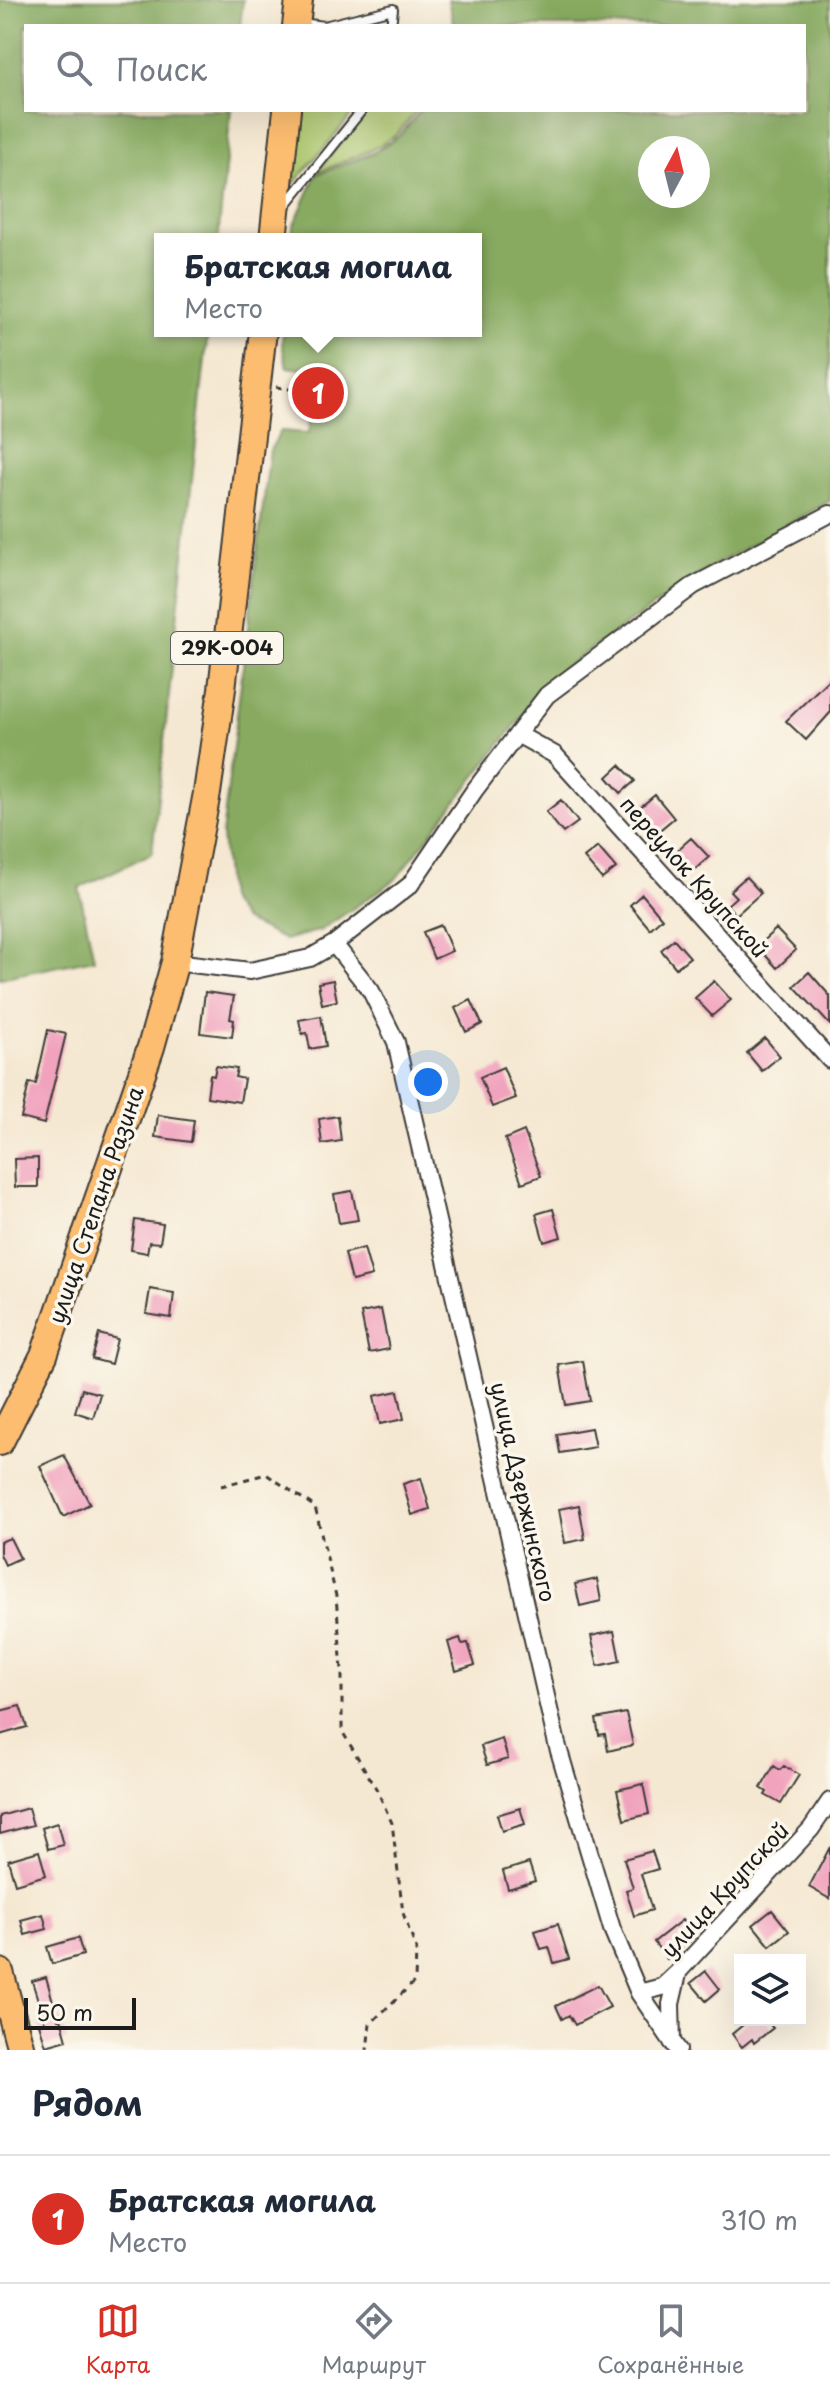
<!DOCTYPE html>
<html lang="ru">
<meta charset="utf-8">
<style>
body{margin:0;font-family:"Playpen Sans",sans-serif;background:#f6f6f7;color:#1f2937}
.controls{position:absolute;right:24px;bottom:24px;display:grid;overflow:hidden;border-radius:0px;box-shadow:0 8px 32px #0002}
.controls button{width:72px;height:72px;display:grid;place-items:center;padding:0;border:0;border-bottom:2px solid #e0e1e3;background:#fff;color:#1f2937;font:40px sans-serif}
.compass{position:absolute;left:638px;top:136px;width:72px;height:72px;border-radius:50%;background:#fff;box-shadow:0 8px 32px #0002;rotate:7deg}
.scale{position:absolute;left:24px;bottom:20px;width:112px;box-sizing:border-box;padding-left:8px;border:4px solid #1c1c1c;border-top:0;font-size:22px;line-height:28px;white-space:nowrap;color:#1c1c1c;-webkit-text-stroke:6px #fbf7ec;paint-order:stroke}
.you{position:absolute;left:428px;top:1082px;width:28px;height:28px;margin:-20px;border:6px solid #fff;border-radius:50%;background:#1a73e8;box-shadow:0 0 0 12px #1a73e833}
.badge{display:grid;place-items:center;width:52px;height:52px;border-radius:50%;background:#d93025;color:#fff;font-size:26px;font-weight:700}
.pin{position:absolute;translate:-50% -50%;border:4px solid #fff;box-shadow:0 2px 8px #0006}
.popup{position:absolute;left:154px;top:233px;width:328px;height:104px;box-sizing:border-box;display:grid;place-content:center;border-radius:0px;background:#fff;filter:drop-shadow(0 2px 6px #0005);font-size:26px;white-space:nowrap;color:#747a83}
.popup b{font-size:30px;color:#1f2937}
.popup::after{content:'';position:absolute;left:50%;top:100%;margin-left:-16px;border:16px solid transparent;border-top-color:#fff}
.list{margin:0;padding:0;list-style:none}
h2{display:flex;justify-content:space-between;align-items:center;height:104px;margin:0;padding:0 32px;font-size:34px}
h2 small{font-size:26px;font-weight:400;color:#747a83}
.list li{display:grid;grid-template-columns:52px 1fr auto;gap:24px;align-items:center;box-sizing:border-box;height:128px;padding:0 32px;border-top:2px solid #e0e1e3}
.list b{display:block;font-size:30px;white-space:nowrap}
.list p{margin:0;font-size:26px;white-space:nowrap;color:#747a83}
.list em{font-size:26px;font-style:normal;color:#747a83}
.icon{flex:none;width:44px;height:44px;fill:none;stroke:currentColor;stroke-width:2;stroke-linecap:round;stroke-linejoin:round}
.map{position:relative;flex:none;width:830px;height:2050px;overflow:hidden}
.search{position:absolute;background:#fff;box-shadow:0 8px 32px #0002;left:24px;right:24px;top:24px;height:88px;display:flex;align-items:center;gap:20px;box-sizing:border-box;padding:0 28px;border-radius:0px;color:#747a83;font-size:30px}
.sheet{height:232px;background:#fff}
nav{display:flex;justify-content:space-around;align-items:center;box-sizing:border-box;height:112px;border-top:2px solid #e0e1e3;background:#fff;font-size:22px;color:#747a83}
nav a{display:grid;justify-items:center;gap:4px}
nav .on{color:#d93025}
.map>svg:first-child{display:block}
</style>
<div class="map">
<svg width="830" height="2050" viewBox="0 0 830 2050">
<rect width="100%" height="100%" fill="#fbf7ec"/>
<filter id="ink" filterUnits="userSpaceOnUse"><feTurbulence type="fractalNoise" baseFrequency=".0125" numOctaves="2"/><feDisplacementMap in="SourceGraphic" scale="16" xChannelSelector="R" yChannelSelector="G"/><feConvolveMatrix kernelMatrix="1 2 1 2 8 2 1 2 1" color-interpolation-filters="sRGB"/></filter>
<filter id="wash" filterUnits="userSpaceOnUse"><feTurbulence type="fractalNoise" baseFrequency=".006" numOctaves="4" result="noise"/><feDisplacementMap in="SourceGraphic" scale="32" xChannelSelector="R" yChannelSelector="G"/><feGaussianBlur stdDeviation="1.8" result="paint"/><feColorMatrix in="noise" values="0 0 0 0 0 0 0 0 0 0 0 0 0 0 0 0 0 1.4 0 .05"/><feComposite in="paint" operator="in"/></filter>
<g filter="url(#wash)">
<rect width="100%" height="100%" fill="#f5e8d2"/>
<path fill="#aac56c" stroke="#637044" stroke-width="2" d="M300,110H356L291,187Z
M368,110H417L397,134L371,150L316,173Z"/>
<path fill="#87aa60" stroke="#52633e" stroke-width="2" fill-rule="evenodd" d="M0,0H243L240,26H26V110H231L218,239H160V331H208L152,853L79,888L94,959L0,978Z
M448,0H830V501L706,570L555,674L395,880L321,930L285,940L243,920L228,899L222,835L270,450L281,431L309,433L320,371L287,367L282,344L283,331H476V239H292L293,227L316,175L373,153L400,135L421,110H804V26H454ZM650,148H698V196H650Z"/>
<g id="blocks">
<path fill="#f1a3be" d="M830,678V713L806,740L786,721Z
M620,765L635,781L621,793L607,777Z
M655,795L674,818L656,833L637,810Z
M561,800L578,822L563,833L546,812Z
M691,838L709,857L692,872L674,853Z
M598,847L616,868L602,879L584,858Z
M746,877L761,893L736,915L727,905L736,897L730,891Z
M642,894L662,918L650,929L630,905Z
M441,925L452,951L434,959L423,932Z
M776,929L796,950L777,968L757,946Z
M674,939L690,957L676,968L661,950Z
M809,972L830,996V1025L794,986Z
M333,980L337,1001L322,1004L318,983Z
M714,981L731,1000L712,1016L695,998Z
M205,992L234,996L230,1019L234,1020L232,1037L200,1033Z
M471,1000L482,1024L466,1032L455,1008Z
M321,1016L326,1046L310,1049L307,1033L302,1034L299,1020Z
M48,1030L66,1034L44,1124L21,1118L29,1083L36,1084Z
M765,1038L780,1056L762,1071L747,1053Z
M216,1066L237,1069L235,1077L244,1079L240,1102L207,1097L210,1075L214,1076Z
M503,1067L516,1098L492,1107L480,1077Z
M158,1115L194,1120L191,1142L155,1137Z
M338,1116L341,1141L322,1144L319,1119Z
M524,1131L541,1176L522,1183L505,1139Z
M38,1158V1187H15L14,1159Z
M352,1191L358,1220L339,1223L334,1194Z
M553,1209L561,1237L544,1242L536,1214Z
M135,1220L163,1224L160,1243L149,1242L147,1253L131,1250Z
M364,1248L372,1276L352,1281L345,1253Z
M150,1289L174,1293L171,1318L146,1314Z
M381,1309L389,1349L369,1353L361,1313Z
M99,1334L117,1339L111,1364L92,1359Z
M583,1361L590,1401L566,1405L559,1365Z
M82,1389L100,1394L93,1418L75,1412Z
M398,1391L404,1419L380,1424L374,1396Z
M591,1428L595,1447L560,1453L557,1434Z
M64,1455L90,1504L63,1517L40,1466Z
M421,1478L430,1509L412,1515L403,1484Z
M579,1505L585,1539L565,1543L559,1509Z
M10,1538L20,1558L5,1565L0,1554V1542Z
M597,1579L601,1601L580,1606L575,1584Z
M614,1631L620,1661L598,1666L591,1636Z
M460,1638L462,1644L468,1643L475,1665L456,1671L448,1642Z
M20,1706L27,1727L0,1735V1711Z
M626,1713L633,1745L608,1751L605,1734L599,1735L596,1719Z
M502,1739L508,1759L487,1765L481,1746Z
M774,1766L780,1770L784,1766L799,1775L781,1804L765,1795L767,1792L761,1788Z
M643,1784L649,1814L624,1820L617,1790Z
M28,1808L33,1825L0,1834V1816Z
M520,1808L525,1824L502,1831L497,1815Z
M57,1823L63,1845L48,1849L42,1828Z
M830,1847V1899L809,1887Z
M39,1851L46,1875L15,1884L8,1860Z
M652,1851L658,1869L641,1874L652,1910L634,1916L626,1890L633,1888L624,1859Z
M529,1863L535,1881L508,1889L503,1871Z
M772,1910L789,1931L770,1946L753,1925Z
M43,1914L47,1929L25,1935L21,1920Z
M682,1920L695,1937L667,1959L654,1942Z
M558,1924L569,1959L554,1963L549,1947L541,1949L535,1931Z
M78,1938L83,1955L52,1964L47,1947Z
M706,1971L720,1989L706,2001L691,1983Z
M46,1977L58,2019L61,2018L67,2040L46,2046L39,2024L45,2023L32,1981Z
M598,1985L610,2007L575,2025L569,2015L562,2019L556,2006Z
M749,2020H766L773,2028L754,2043L752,2039L742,2047L732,2034Z"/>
</g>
</g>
<g filter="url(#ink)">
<use href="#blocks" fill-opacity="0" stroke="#3d3b37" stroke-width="2"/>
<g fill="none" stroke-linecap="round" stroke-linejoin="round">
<g stroke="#3d3b37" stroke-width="12">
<path id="service" d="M301,23L324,26L393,9L391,26
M285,206L362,110"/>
</g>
<g stroke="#3d3b37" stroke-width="20">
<path id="minor" d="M517,734L555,755L830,1060
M334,944L371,991L396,1042L557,1744L612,1929L639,1993L678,2050
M175,962L250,971L310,958L334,944L410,885L474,791L547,695L693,586L830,514
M639,1993L662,1987L678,1972L811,1829L830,1801
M672,2042L671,2004L678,1974"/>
</g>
<g stroke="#3d3b37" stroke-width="30">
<path id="primary" d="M296,26L299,0
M273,239L287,110
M0,1442L44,1355L151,1047L175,962L207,793L222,689L263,331
M0,1972L21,2050"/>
</g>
<path stroke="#3d3b37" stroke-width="3" stroke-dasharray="6 6" stroke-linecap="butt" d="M276,387L318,393
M221,1486L266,1474L315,1507L336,1596L342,1670V1731L377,1790L392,1823L403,1913L416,1949L415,1981L370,2024L367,2050"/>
<use href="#service" stroke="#fff" stroke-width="8"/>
<use href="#minor" stroke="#fff" stroke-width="16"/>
<use href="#primary" stroke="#fcbd6f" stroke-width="26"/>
</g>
</g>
<g text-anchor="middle" stroke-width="7" stroke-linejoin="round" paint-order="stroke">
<rect fill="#fbf7ec" stroke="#5f5e5a" stroke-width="2" x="171" y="632" width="112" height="32" rx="6"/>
<g font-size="20" font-weight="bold" fill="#1c1c1c">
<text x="227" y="655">29К-004</text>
</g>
<g font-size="22" fill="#1c1c1c" stroke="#fbf7ec">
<text transform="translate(694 877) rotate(48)" y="8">переулок Крупской</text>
<text transform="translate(96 1205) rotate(-71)" y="8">улица Степана Разина</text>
<text transform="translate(523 1492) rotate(77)" y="8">улица Дзержинского</text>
<text transform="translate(725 1890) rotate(-47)" y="8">улица Крупской</text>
</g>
</g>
</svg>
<div class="controls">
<button><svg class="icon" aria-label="layers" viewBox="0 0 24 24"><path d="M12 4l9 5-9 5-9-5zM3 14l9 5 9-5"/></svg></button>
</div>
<svg class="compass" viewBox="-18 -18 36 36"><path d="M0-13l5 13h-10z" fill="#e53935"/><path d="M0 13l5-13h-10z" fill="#747a83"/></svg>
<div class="scale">50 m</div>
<div class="you"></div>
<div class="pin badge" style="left:318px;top:393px">1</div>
<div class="popup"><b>Братская могила</b>Место</div>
<div class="search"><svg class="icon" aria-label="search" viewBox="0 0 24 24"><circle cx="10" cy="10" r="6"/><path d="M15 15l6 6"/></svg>Поиск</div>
</div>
<section class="sheet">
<h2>Рядом<small></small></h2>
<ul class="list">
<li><span class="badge">1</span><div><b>Братская могила</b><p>Место</p></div><em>310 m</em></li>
</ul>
</section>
<nav>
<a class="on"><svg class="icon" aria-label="map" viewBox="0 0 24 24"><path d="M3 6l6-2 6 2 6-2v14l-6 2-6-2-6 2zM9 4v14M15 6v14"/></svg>Карта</a>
<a><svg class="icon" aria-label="directions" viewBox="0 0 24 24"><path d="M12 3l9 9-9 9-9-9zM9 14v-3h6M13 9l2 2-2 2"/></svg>Маршрут</a>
<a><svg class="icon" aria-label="saved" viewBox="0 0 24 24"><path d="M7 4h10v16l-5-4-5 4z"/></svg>Сохранённые</a>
</nav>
